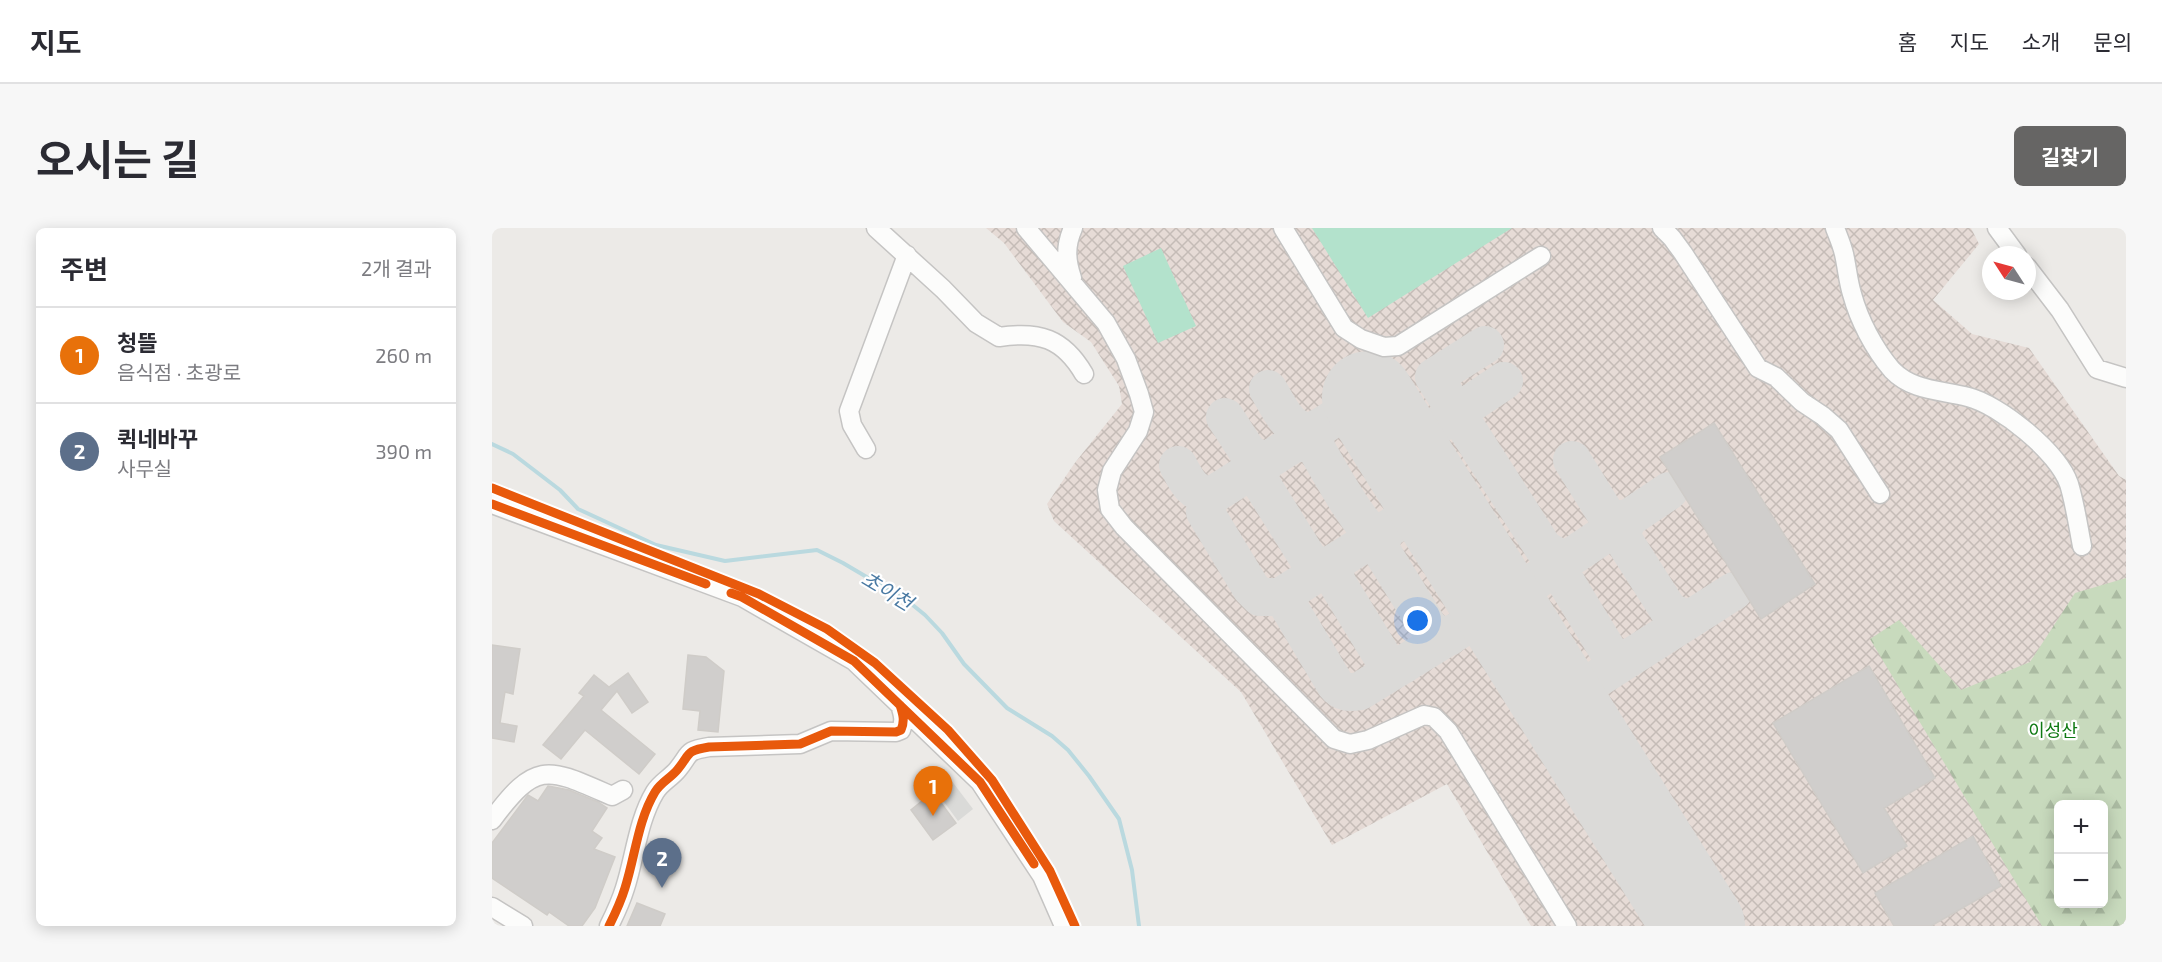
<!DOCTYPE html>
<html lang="ko">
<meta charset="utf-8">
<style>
body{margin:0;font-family:"Exo 2","Noto Sans KR",sans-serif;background:#f7f7f7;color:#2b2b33}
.controls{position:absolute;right:18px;bottom:18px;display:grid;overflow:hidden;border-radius:9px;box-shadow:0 3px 15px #0003}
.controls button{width:54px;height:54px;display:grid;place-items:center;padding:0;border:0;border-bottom:2px solid #e1e1e2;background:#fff;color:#2b2b33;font:30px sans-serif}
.compass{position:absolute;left:1490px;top:18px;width:54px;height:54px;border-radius:50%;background:#fff;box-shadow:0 3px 15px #0003;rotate:306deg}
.you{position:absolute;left:926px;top:393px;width:21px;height:21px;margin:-15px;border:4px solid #fff;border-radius:50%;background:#1a73e8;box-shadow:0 0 0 9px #1a73e833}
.badge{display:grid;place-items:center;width:39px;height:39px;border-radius:50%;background:#666564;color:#fff;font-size:20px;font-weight:700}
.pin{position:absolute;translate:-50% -50px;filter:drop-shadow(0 2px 3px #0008)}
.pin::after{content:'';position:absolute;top:32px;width:21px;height:18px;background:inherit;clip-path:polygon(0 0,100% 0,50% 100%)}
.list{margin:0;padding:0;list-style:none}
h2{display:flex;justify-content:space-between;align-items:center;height:78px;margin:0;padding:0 24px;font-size:26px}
h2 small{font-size:20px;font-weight:400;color:#7c7c81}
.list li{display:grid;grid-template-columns:39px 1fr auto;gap:18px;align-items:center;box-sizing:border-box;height:96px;padding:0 24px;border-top:2px solid #e1e1e2}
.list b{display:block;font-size:22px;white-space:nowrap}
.list p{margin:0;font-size:20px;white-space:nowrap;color:#7c7c81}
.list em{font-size:20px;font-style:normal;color:#7c7c81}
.map{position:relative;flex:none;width:1634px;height:698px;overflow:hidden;border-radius:9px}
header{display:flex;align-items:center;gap:36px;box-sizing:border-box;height:84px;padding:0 30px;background:#fff;border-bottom:2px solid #e1e1e2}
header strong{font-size:28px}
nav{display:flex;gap:33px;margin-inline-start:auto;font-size:21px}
.intro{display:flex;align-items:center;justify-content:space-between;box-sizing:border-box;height:144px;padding:0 36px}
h1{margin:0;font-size:42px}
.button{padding:15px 27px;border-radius:9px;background:#666564;color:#fff;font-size:21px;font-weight:700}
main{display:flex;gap:36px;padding:0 36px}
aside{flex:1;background:#fff;border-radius:9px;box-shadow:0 3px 15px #0003}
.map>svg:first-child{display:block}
</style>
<header>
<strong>지도</strong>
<nav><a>홈</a><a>지도</a><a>소개</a><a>문의</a></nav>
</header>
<div class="intro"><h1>오시는 길</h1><a class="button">길찾기</a></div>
<main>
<aside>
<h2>주변<small>2개 결과</small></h2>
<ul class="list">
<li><span class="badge" style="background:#e8710a">1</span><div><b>청뜰</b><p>음식점 · 초광로</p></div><em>260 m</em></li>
<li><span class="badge" style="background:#5c6f8a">2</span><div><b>퀵네바꾸</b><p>사무실</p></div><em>390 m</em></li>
</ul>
</aside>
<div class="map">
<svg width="1634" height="698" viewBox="0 0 1634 698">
<defs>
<pattern id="military-cross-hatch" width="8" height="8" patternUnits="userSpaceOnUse" patternTransform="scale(1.5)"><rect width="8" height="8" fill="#e6dbd6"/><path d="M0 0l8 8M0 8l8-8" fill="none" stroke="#c5bcb7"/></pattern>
<pattern id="forest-firs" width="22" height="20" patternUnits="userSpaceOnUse" patternTransform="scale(1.5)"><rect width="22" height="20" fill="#c8dabd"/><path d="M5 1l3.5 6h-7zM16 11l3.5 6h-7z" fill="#abbba2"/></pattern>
</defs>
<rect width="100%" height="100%" fill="#eceae7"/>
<path fill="#dadad8" d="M459,552L481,581L466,593L444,563Z"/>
<path fill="url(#military-cross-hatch)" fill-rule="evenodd" d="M494,0H1479L1487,16L1441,72L1480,106L1537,120L1627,248L1634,252V698H1039L955,556L840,617L749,464L562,293L555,276L582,236L630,176L627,158L599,114L571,94L512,15ZM1566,576H1612V676H1566Z"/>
<path fill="url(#forest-firs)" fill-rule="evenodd" d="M1634,350V698H1550L1378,411L1407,392L1469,462L1538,434L1583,365ZM1566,576H1612V676H1566Z"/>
<path fill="#b3e2cc" d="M820,0H1020L876,90Z
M669,20L704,98L666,115L631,38Z"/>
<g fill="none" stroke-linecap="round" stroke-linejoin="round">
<path stroke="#bad9df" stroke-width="4" d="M0,216L21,226L68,262L86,281L164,317L233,333L325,322L351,335L417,374L433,387L450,405L472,436L515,480L560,508L576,522L597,548L627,591L640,642L647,698"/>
<path stroke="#dbdad8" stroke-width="38" d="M993,117L942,149L1052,321L1068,330H1077
M776,161C787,179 796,204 820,204
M876,169L719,268L713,284L759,360L768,369H788L940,273
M733,189L757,226L774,233L768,245L769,255L817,332L826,337L838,338
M826,200L823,214L824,220C833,235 867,298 880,303C885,305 890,304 894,302
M909,222L1012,153
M1080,232L1113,285L1123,291H1136L1131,302V311L1177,383L1194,391L1206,386
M686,237C694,252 700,266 719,268
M894,302L889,314V322L936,398L942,404L957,409
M847,332L843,342L844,353L893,433L900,437H911
M1073,333L1070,343L1071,349L1116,423L1122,428L1136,431
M802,361L798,368L797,379L843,456C850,465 858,465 868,463L1006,378L1177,263
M1067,475L1242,363"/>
<path stroke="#dbdad8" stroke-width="92" d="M876,169L1207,698"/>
</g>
<path fill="#d0cecc" stroke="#cfccc8" stroke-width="1.5" d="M1222,195L1323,356L1269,391L1168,229Z
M0,417L28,421L21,466L13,464L8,495L25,498L22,514L0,510Z
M196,427L214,429L232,443L226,504L206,502L208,483L191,481Z
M1377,438L1443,550L1392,580L1415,618L1371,645L1281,495Z
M136,445L156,474L140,485L125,463L109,482L163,526L147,546L93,502L69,531L51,517L92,468L87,465L102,447L117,459Z
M56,558L77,562L106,574L115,580L100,603L110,610L102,621L123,629L103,680L90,698H77L57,684L55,687L0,650V615L36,567L46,573Z
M441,564L464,595L441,612L419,582Z
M1481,608L1509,658L1439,698H1402L1383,665Z
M145,675L173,686L168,698H135Z"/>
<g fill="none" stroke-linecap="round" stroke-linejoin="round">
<g stroke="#c5c4c3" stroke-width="21">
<path id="minor" d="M384,0L451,61L484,95L507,109C547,103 571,110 592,146
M534,0L614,95L634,131L647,166L652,184L646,203L620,243L615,262L618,281L632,299L842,511L858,516L876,512L932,487L942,489L956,503L1075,698
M791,0L852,100L869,111L892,119L906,118L1049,28
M1170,0L1180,10L1191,25L1266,140L1284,149L1310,174L1331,188L1347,202L1388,266
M1343,0C1346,8 1350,17 1352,26C1355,39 1356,53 1360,66C1367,92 1382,121 1400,142C1420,163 1449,162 1476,169C1508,177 1566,224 1577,256C1583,276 1586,297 1590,318
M1505,0L1525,27
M1535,39L1568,82L1605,141L1634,150
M580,50C574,32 573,18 581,0
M374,221L360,197L357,183L415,27
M0,276L250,369L362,433L488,554L550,648L572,698
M0,592C45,531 56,540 120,568L131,562
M0,679L31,698
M117,698C123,686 129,673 133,660C143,629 146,592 163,564C169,554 179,550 186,541C199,525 193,523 217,519L308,516L339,503L404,504L409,502C413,493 411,486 408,477"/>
</g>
<use href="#minor" stroke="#fcfcfb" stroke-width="18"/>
<g stroke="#fff" stroke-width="13">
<path id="cycleway" d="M0,260L267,366L335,401L383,435L456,502L500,552L558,643L583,698
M0,276L214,356
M239,365L250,369L362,433L488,554L542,636
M117,698C123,686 129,673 133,660C143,629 146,592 163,564C169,554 179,550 186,541C199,525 193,523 217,519L308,516L339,503L404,504L409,502C413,493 411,486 408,477"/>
</g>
<use href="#cycleway" stroke="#e8590c" stroke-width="9"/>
</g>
<g text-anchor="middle" stroke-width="4.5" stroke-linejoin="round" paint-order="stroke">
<g font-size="18" fill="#0e7912" stroke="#fff">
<text x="1561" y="509">이성산</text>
</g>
<g font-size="20" font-style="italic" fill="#4a7aa3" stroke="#fff">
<text transform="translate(395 363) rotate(31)" y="7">초이천</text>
</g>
</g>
</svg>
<div class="controls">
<button>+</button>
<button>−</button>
</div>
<svg class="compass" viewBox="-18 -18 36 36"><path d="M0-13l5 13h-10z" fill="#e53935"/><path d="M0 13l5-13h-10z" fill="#7c7c81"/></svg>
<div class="you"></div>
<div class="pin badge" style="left:441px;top:588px;background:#e8710a">1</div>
<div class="pin badge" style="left:170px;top:660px;background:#5c6f8a">2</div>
</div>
</main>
